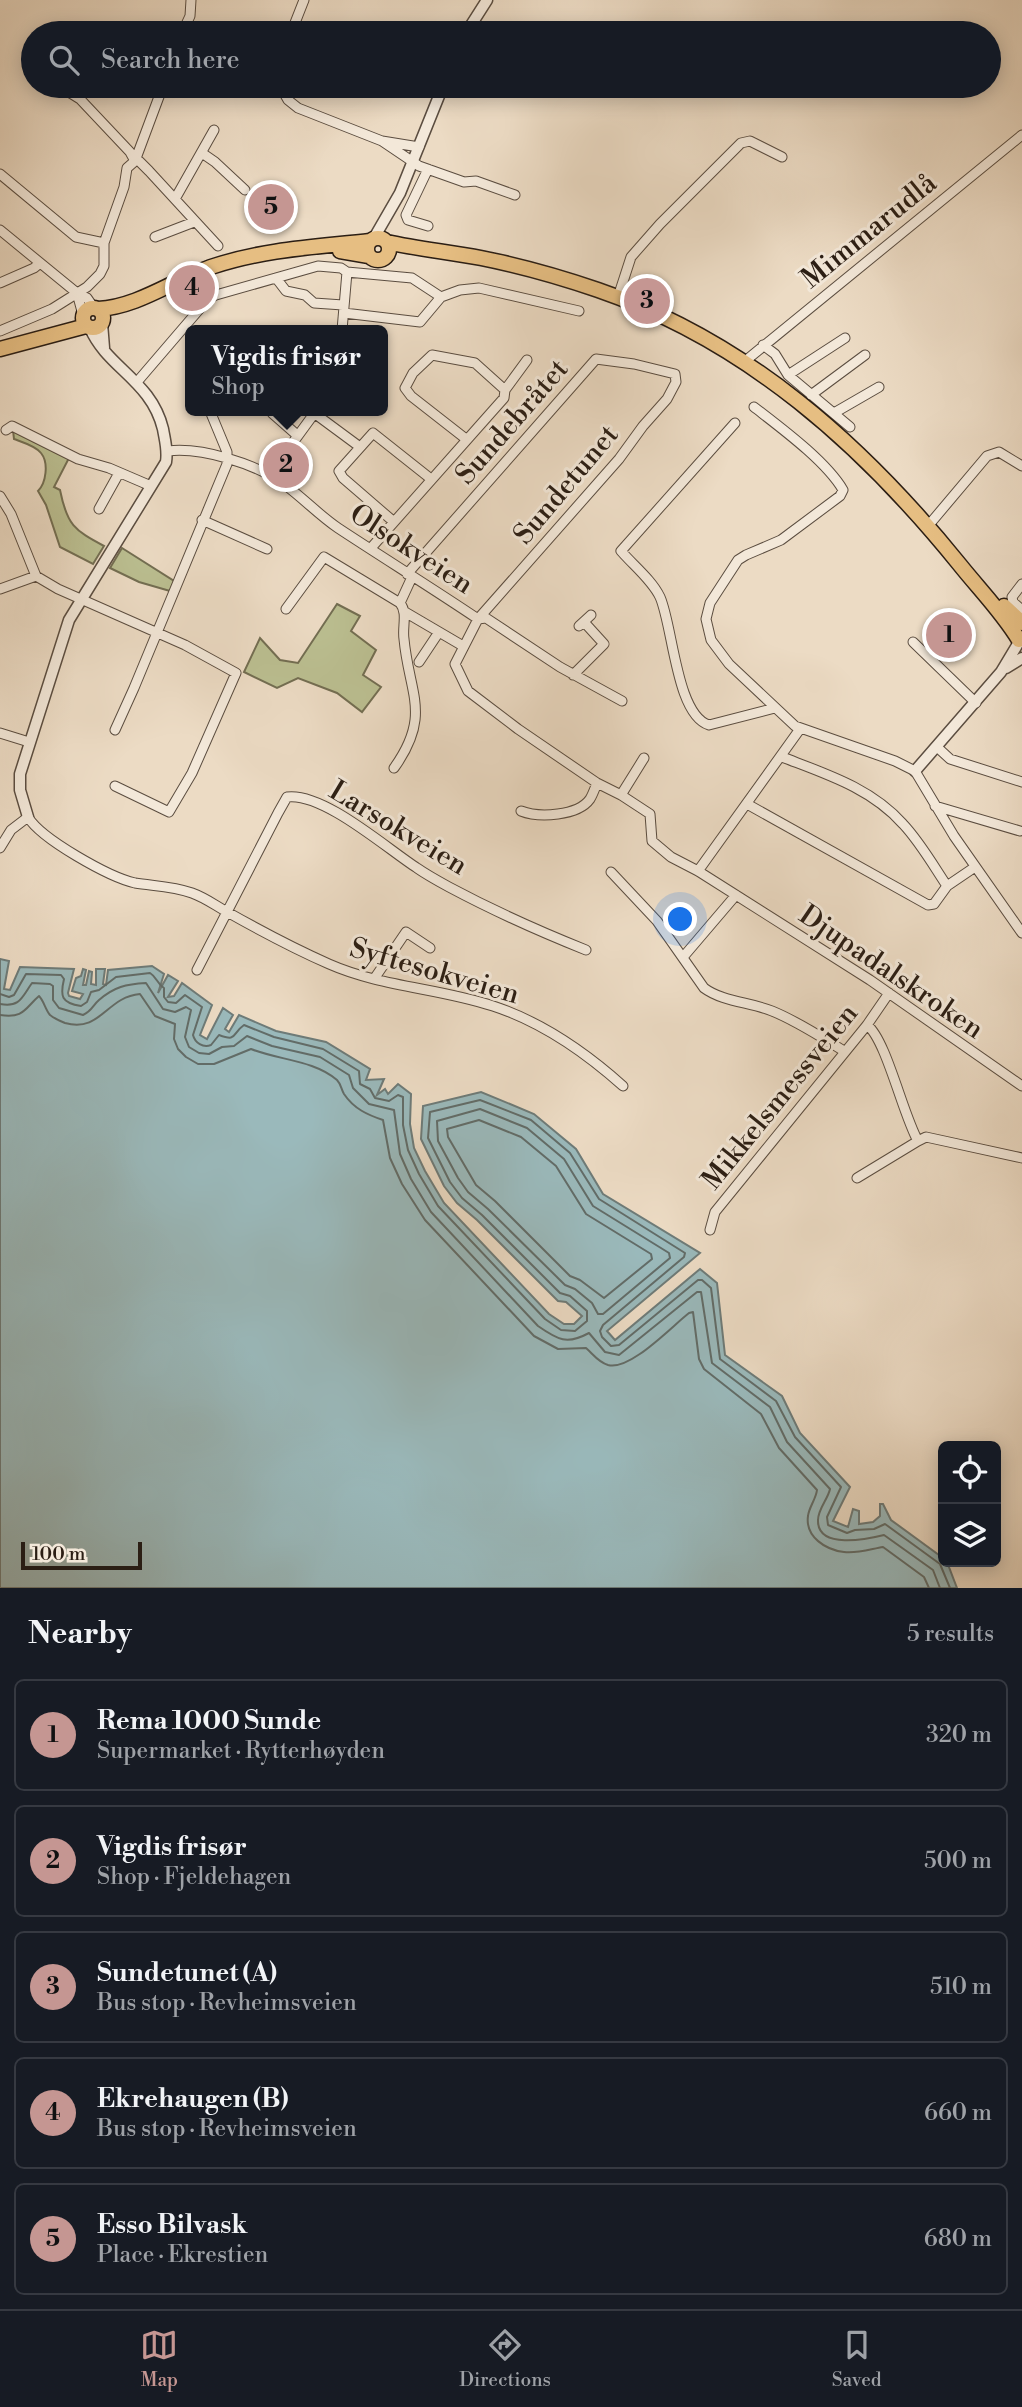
<!DOCTYPE html>
<meta charset="utf-8">
<style>
body{margin:0;font-family:"Libre Bodoni",serif;background:#20242c;color:#f1f3f6}
.controls{position:absolute;right:21px;bottom:21px;display:grid;overflow:hidden;border-radius:10px;box-shadow:0 4px 18px #0003}
.controls button{width:63px;height:63px;display:grid;place-items:center;padding:0;border:0;border-bottom:2px solid #363941;background:#171b24;color:#f1f3f6;font:35px sans-serif}
.scale{position:absolute;left:21px;bottom:18px;width:121px;box-sizing:border-box;padding-left:7px;border:4px solid #2b1e14;border-top:0;font-size:19px;line-height:24px;white-space:nowrap;color:#2b1e14;-webkit-text-stroke:5px #f3e8d9;paint-order:stroke}
.you{position:absolute;left:681px;top:920px;width:24px;height:24px;margin:-18px;border:5px solid #fff;border-radius:50%;background:#1a73e8;box-shadow:0 0 0 10px #1a73e833}
.badge{display:grid;place-items:center;width:46px;height:46px;border-radius:50%;background:#c59692;color:#111;font-size:23px;font-weight:700}
.pin{position:absolute;translate:-50% -50%;border:4px solid #fff;box-shadow:0 2px 7px #0006}
.popup{position:absolute;left:185px;top:325px;width:203px;height:91px;box-sizing:border-box;display:grid;place-content:center;border-radius:10px;background:#171b24;filter:drop-shadow(0 2px 5px #0005);font-size:23px;white-space:nowrap;color:#9ea1a6}
.popup b{font-size:26px;color:#f1f3f6}
.popup::after{content:'';position:absolute;left:50%;top:100%;margin-left:-14px;border:14px solid transparent;border-top-color:#171b24}
.list{margin:0;padding:0;list-style:none}
h2{display:flex;justify-content:space-between;align-items:center;height:91px;margin:0;padding:0 28px;font-size:30px}
h2 small{font-size:23px;font-weight:400;color:#9ea1a6}
.list li{display:grid;grid-template-columns:46px 1fr auto;gap:21px;align-items:center;box-sizing:border-box;height:112px;margin:0 14px 14px;padding:0 14px;border:2px solid #363941;border-radius:10px}
.list b{display:block;font-size:26px;white-space:nowrap}
.list p{margin:0;font-size:23px;white-space:nowrap;color:#9ea1a6}
.list em{font-size:23px;font-style:normal;color:#9ea1a6}
.icon{flex:none;width:38px;height:38px;fill:none;stroke:currentColor;stroke-width:2;stroke-linecap:round;stroke-linejoin:round}
.map{position:relative;flex:none;width:1022px;height:1588px;overflow:hidden}
.search{position:absolute;background:#171b24;box-shadow:0 4px 18px #0003;left:21px;right:21px;top:21px;height:77px;display:flex;align-items:center;gap:18px;box-sizing:border-box;padding:0 24px;border-radius:38px;color:#9ea1a6;font-size:26px}
.sheet{height:721px;background:#171b24}
nav{display:flex;justify-content:space-around;align-items:center;box-sizing:border-box;height:98px;border-top:2px solid #363941;background:#171b24;font-size:19px;color:#9ea1a6}
nav a{display:grid;justify-items:center;gap:4px}
nav .on{color:#c59692}
.map>svg:first-child{display:block}
</style>
<div class="map">
<svg width="1022" height="1588" viewBox="0 0 1022 1588">
<rect width="100%" height="100%" fill="#ecdbc4"/>
<filter id="stains"><feTurbulence type="fractalNoise" baseFrequency=".00286" numOctaves="4"/><feColorMatrix values="0 0 0 0 .2 0 0 0 0 .09 0 0 0 0 .02 0 0 0 .5 -.17"/></filter>
<radialGradient id="worn" r=".72"><stop offset=".6" stop-color="#630" stop-opacity="0"/><stop offset="1" stop-color="#630" stop-opacity=".3"/></radialGradient>
<path fill="#bbbf91" stroke="#736e52" stroke-width="2" d="M13,430L69,458L54,487L60,490C67,525 74,530 104,546L93,564L60,547L46,505L38,491C46,483 49,463 41,453C36,446 22,442 14,439Z
M122,548L174,581L170,591L139,582L110,568Z
M337,604L360,616L351,631L376,650L363,675L381,687L362,712L337,693L298,678L277,688L244,672L260,638L280,660L298,663Z"/>
<path fill="#9ab9bb" stroke="#6e7b78" stroke-width="2" d="M0,959L9,961L4,989L10,990L20,967L74,969L68,993L69,996L80,999L83,994L72,991L76,978L81,976L83,969L86,970L83,985H86L89,971L92,972L91,984L96,985V969H105L103,984L106,985L108,970L152,966L164,974L158,993L168,975L178,981L168,997L174,996L182,983L212,1005L200,1035L207,1039L223,1008L233,1015L225,1029L229,1032L239,1015L276,1031L326,1042L370,1069L366,1080L384,1079L377,1095L385,1089L388,1094L398,1084L411,1094L410,1124L414,1148L425,1171L444,1203L549,1314L564,1324H574L582,1316L566,1302L558,1301L477,1220L457,1203L444,1186L421,1139L423,1106L481,1092L534,1114L576,1149L603,1194L700,1253L607,1331L615,1340L700,1269L717,1283L725,1355L782,1396L800,1433L850,1487L833,1521L848,1527L853,1509L859,1511V1524L873,1522L880,1516V1504H883L891,1520L943,1558V1562H947L957,1588H0Z"/>
<g fill="none" stroke-linecap="round" stroke-linejoin="round">
<path stroke="#626c68" stroke-width="2" d="M0,994L9,997L14,995L26,974L61,975L64,979C60,996 61,1003 81,1006L87,1002L91,992L99,990L116,977L150,973C157,977 157,984 164,988V997L168,1002L176,1003L185,995L202,1007L193,1035C195,1043 203,1048 211,1045L219,1035C238,1042 231,1034 244,1025L274,1037L323,1049L359,1071L360,1084L370,1089L375,1098L389,1101L398,1095L403,1097V1125L408,1150L419,1174L438,1206L545,1319L561,1330L575,1331L587,1321V1311L570,1296L560,1293L482,1215L462,1198L450,1182L428,1138L430,1112L480,1100L531,1120L570,1153L599,1199L685,1253L684,1257L603,1325L600,1331L602,1337L611,1346L619,1345L698,1280H702L711,1288L720,1359L776,1401L795,1437L841,1487L827,1517L828,1525L847,1533L855,1530L874,1529L885,1524L940,1564L950,1588
M0,1004C20,1008 22,997 32,983L50,984L53,986V1000L59,1008L83,1015C92,1011 93,1005 99,1000C114,987 126,984 146,983L163,1009L175,1012L186,1007L191,1010L185,1037L189,1047L199,1053L209,1054L222,1047L234,1046L247,1036L272,1046L320,1057L349,1075L353,1088L369,1104L394,1110L400,1154L411,1179L431,1212L538,1326C558,1340 567,1345 589,1333L605,1352L619,1355L697,1292H701L712,1363L770,1407L787,1442L830,1489C828,1499 818,1509 818,1520C817,1550 868,1539 884,1535L933,1570L940,1588
M0,1015C24,1019 25,1008 39,996C44,1001 45,1009 50,1015C55,1019 60,1021 65,1023C101,1033 106,997 140,994L155,1016L175,1024L174,1039L178,1049L186,1057L198,1064H214L251,1049C278,1060 314,1060 337,1080C341,1084 341,1089 344,1094C354,1109 368,1115 383,1120L390,1158L402,1184L425,1220L534,1336L558,1349L586,1348C593,1354 598,1362 608,1365C630,1371 671,1327 689,1313L693,1312L699,1359L704,1369L761,1414L779,1448L817,1490C816,1499 809,1507 808,1516C805,1537 826,1550 844,1552C856,1554 871,1549 883,1547L924,1577L929,1588
M480,1109L527,1128L564,1159L593,1206L669,1253L670,1258L603,1314H598L592,1303L575,1289L565,1285L488,1209L468,1192L458,1178L438,1141L437,1121Z
M479,1120L521,1137L556,1166L586,1214L651,1254L652,1259L604,1298L580,1280L570,1276L495,1201L476,1185L448,1137L447,1129Z"/>
<g stroke="#5b4d40" stroke-width="11">
<path id="minor" d="M182,33L190,16L191,0
M291,33L304,0
M30,70L33,71
M59,86L80,99L130,152L135,161
M280,86L288,100L298,108L382,141L419,166L464,182L476,181L515,195
M382,141L419,147
M202,153L215,162L245,190
M135,161L163,86
M0,174L76,237L104,243
M175,199L214,130
M428,226L408,220L406,215L428,169
M0,230L77,293L87,298L94,308
M155,237L194,222
M276,278L286,291L305,295L314,303L343,305
M0,283L34,268L40,263
M77,293L83,315
M618,297L631,257L660,224L741,143L750,141L782,157
M344,313L420,322L441,297
M342,330L347,272
M0,331L52,309L87,287L100,274L104,266V243L124,187L127,168L135,161H139L149,171L218,246
M763,345L775,354L788,375L850,427
M744,362L1022,135
M788,375L845,338
M137,382L209,298L216,295L318,266L341,268L347,272L412,278L441,297L460,290L479,288L579,311
M811,395L865,355
M754,407C781,428 826,461 843,490L840,496L781,540L746,555L738,560L710,603L706,619L711,640L729,664L795,726L895,761L915,771L954,836L1022,933
M273,411L272,413L297,435
M314,413L360,447
M834,413L879,387
M735,423L621,551C633,565 652,580 660,597C673,626 676,715 709,725L775,708
M6,430L12,426L78,459L109,468L151,486
M466,439L411,396L405,388L413,373L432,355L475,363L505,390
M168,451C202,447 256,464 284,484C303,498 319,515 338,528C385,559 432,588 478,619L486,618L560,667L622,701
M270,474L316,411
M0,496L11,514L36,576L58,589L185,645L236,673L192,773L169,812L115,786
M99,509L119,473
M202,520L267,549
M394,522L343,478L339,471L373,433L431,479
M928,526L987,456L999,452L1022,466
M371,548L504,398L505,390L527,360
M407,574L596,359L634,364L675,374L676,382L667,399L643,426L619,459L478,619L455,664L468,691L518,729L597,783L621,795L650,814L652,841L671,857L698,871L870,980L1022,1086
M1022,584L1012,597L1013,602L1022,610
M0,589L36,576
M286,609L324,557L400,603
M405,612L463,646
M579,626L591,615
M913,642L976,703
M419,662L439,632
M573,675L604,644L584,622
M115,730L134,688L227,464V452L210,411
M0,733L29,742
M937,747L950,759L1022,782
M394,768C432,715 409,694 404,639C402,627 408,613 400,603L412,577
M621,795L644,758
M747,804L928,905L934,904L947,886C933,865 920,842 903,824C871,788 826,774 782,757
M935,806L1020,831
M521,811C539,818 578,816 590,799C593,794 595,788 597,783
M0,848L11,830L28,817C41,839 109,877 135,883C154,886 173,886 192,893C206,898 216,906 229,913C261,931 295,949 329,964C381,987 439,988 493,1006C542,1022 585,1052 623,1086
M698,871L800,729
M611,872L657,921L704,988C723,1002 750,1002 772,1011C797,1021 821,1037 844,1051
M947,886L975,867
M684,956L736,895
M197,970L278,813L287,797C323,792 386,848 417,868C427,875 438,881 449,887C492,910 541,932 586,950
M374,979L406,932L430,948
M867,1025C886,1039 903,1115 918,1141L926,1137L1022,1158
M857,1178L918,1141
M710,1230L715,1212L867,1025L889,993"/>
</g>
<g stroke="#5b4d40" stroke-width="13">
<path id="tertiary" d="M466,33L487,0
M374,238L400,193L443,86
M102,323L104,348
M1006,668L1022,658
M915,771L1001,672L1019,642
M28,817L20,790V774L69,620L166,462C168,450 165,441 163,429C151,380 107,368 90,328"/>
</g>
<g stroke="#2b1e14" stroke-width="17">
<path id="primary" d="M367 249a11 11 0 1 1 22 0a11 11 0 1 1-22 0Z
M387,242C418,249 450,252 481,258C521,266 560,277 598,290C747,341 863,445 960,565C980,590 1002,612 1019,640
M340,251L369,256
M83 318a10 10 0 1 1 20 0a10 10 0 1 1-20 0Z
M98,309C139,307 176,278 214,266C266,249 317,247 370,241
M0,349L86,326
M1004,606L1022,623"/>
</g>
<use href="#minor" stroke="#f3e8d9" stroke-width="9"/>
<use href="#tertiary" stroke="#f3e8d9" stroke-width="10"/>
<use href="#primary" stroke="#e6be82" stroke-width="14"/>
</g>
<g text-anchor="middle" stroke-width="6" stroke-linejoin="round" paint-order="stroke">
<g font-size="28" fill="#2b1e14" stroke="#f3e8d9">
<text transform="translate(868 230) rotate(-39)" y="10">Mimmarudlå</text>
<text transform="translate(511 421) rotate(-49)" y="10">Sundebråtet</text>
<text transform="translate(565 484) rotate(-50)" y="10">Sundetunet</text>
<text transform="translate(412 548) rotate(33)" y="10">Olsokveien</text>
<text transform="translate(399 827) rotate(31)" y="10">Larsokveien</text>
<text transform="translate(435 970) rotate(16)" y="10">Syftesokveien</text>
<text transform="translate(892 971) rotate(34)" y="10">Djupadalskroken</text>
<text transform="translate(779 1096) rotate(-51)" y="10">Mikkelsmessveien</text>
</g>
</g>
<rect width="100%" height="100%" filter="url(#stains)"/>
<rect width="100%" height="100%" fill="url(#worn)"/>
</svg>
<div class="controls">
<button><svg class="icon" aria-label="locate" viewBox="0 0 24 24"><circle cx="12" cy="12" r="6"/><path d="M12 2v4M12 18v4M2 12h4M18 12h4"/></svg></button>
<button><svg class="icon" aria-label="layers" viewBox="0 0 24 24"><path d="M12 4l9 5-9 5-9-5zM3 14l9 5 9-5"/></svg></button>
</div>
<div class="scale">100 m</div>
<div class="you"></div>
<div class="pin badge" style="left:949px;top:635px">1</div>
<div class="pin badge" style="left:286px;top:465px">2</div>
<div class="popup"><b>Vigdis frisør</b>Shop</div>
<div class="pin badge" style="left:647px;top:301px">3</div>
<div class="pin badge" style="left:192px;top:288px">4</div>
<div class="pin badge" style="left:271px;top:207px">5</div>
<div class="search"><svg class="icon" aria-label="search" viewBox="0 0 24 24"><circle cx="10" cy="10" r="6"/><path d="M15 15l6 6"/></svg>Search here</div>
</div>
<section class="sheet">
<h2>Nearby<small>5 results</small></h2>
<ul class="list">
<li><span class="badge">1</span><div><b>Rema 1000 Sunde</b><p>Supermarket · Rytterhøyden</p></div><em>320 m</em></li>
<li><span class="badge">2</span><div><b>Vigdis frisør</b><p>Shop · Fjeldehagen</p></div><em>500 m</em></li>
<li><span class="badge">3</span><div><b>Sundetunet (A)</b><p>Bus stop · Revheimsveien</p></div><em>510 m</em></li>
<li><span class="badge">4</span><div><b>Ekrehaugen (B)</b><p>Bus stop · Revheimsveien</p></div><em>660 m</em></li>
<li><span class="badge">5</span><div><b>Esso Bilvask</b><p>Place · Ekrestien</p></div><em>680 m</em></li>
</ul>
</section>
<nav>
<a class="on"><svg class="icon" aria-label="map" viewBox="0 0 24 24"><path d="M3 6l6-2 6 2 6-2v14l-6 2-6-2-6 2zM9 4v14M15 6v14"/></svg>Map</a>
<a><svg class="icon" aria-label="directions" viewBox="0 0 24 24"><path d="M12 3l9 9-9 9-9-9zM9 14v-3h6M13 9l2 2-2 2"/></svg>Directions</a>
<a><svg class="icon" aria-label="saved" viewBox="0 0 24 24"><path d="M7 4h10v16l-5-4-5 4z"/></svg>Saved</a>
</nav>
